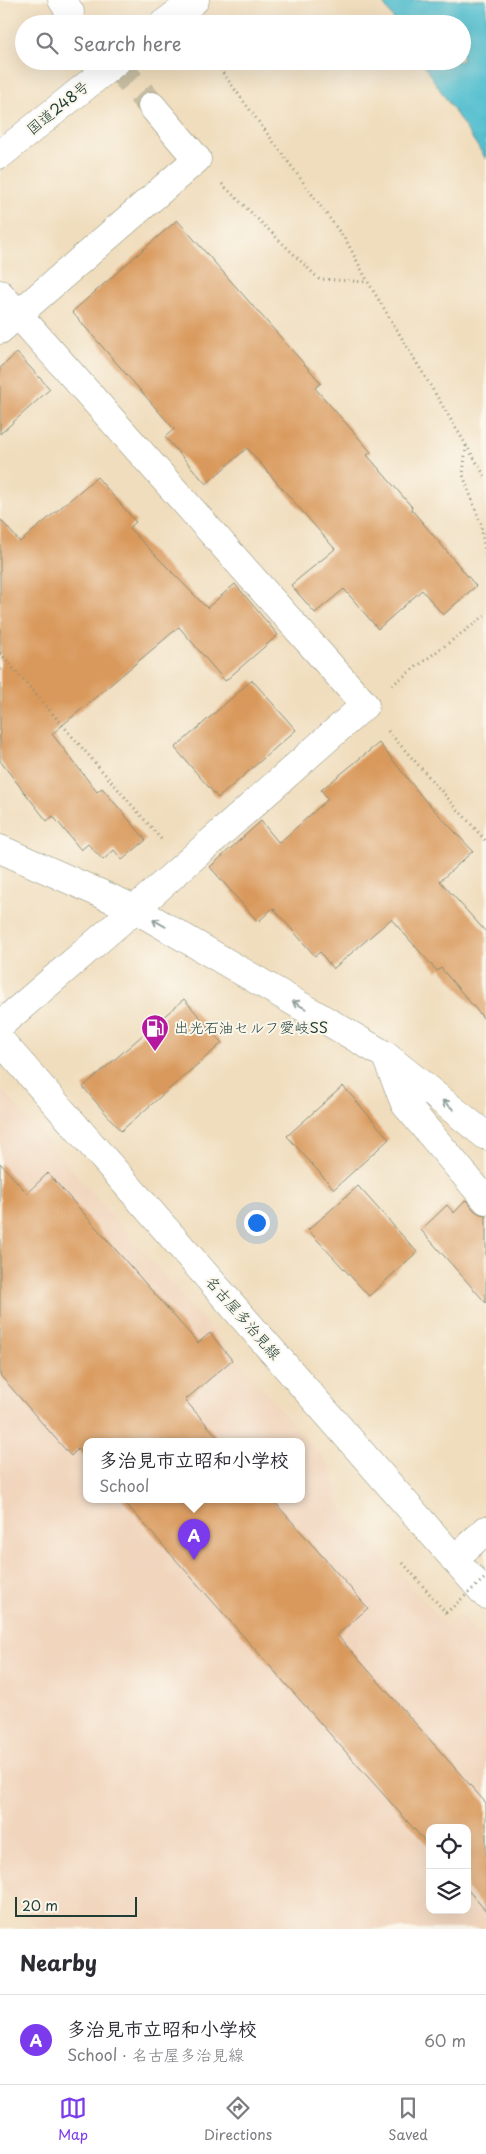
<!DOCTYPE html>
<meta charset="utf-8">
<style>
body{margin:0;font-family:"Playpen Sans","Klee One",sans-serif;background:#f7f7f7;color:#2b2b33}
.controls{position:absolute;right:15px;bottom:15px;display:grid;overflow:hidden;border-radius:10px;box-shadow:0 5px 20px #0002}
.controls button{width:45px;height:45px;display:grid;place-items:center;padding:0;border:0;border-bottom:1px solid #e1e1e2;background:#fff;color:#2b2b33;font:25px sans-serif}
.scale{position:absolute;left:15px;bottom:12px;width:122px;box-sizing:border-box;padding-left:5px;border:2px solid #1f3d34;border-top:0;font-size:14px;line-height:18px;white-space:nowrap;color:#1f3d34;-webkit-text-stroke:4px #fbf7ec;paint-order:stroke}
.you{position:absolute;left:256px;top:1222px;width:18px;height:18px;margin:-12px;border:4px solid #fff;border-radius:50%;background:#1a73e8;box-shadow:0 0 0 8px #1a73e833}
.badge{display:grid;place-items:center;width:32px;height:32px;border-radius:50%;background:#7c3aed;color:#fff;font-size:16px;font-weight:700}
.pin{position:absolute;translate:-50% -41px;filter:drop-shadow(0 1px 2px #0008)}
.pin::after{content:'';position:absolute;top:26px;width:18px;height:15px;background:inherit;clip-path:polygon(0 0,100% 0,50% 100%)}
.popup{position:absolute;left:83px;top:1438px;width:222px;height:65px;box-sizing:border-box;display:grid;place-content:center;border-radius:10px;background:#fff;filter:drop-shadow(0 1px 4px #0005);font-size:16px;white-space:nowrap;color:#7c7c81}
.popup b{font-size:19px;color:#2b2b33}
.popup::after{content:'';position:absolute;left:50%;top:100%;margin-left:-10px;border:10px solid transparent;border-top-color:#fff}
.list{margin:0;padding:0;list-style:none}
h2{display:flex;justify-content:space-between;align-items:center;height:65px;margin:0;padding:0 20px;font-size:21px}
h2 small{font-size:16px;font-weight:400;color:#7c7c81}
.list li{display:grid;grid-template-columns:32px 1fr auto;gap:15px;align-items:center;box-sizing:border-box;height:90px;padding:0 20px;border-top:1px solid #e1e1e2}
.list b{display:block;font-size:19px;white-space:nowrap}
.list p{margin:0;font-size:16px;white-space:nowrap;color:#7c7c81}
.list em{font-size:16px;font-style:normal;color:#7c7c81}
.icon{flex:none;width:28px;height:28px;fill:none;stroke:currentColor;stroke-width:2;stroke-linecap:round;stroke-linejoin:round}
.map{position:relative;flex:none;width:486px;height:1929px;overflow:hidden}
.search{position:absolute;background:#fff;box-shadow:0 5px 20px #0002;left:15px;right:15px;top:15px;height:55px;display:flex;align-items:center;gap:12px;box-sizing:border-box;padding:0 18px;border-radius:28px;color:#7c7c81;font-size:19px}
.sheet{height:155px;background:#fff}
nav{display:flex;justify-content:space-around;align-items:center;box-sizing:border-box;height:70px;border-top:1px solid #e1e1e2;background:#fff;font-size:14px;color:#7c7c81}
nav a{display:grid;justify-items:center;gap:2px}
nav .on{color:#7c3aed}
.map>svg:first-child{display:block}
</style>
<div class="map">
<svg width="486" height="1929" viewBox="0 0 486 1929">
<rect width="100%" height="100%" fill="#fbf7ec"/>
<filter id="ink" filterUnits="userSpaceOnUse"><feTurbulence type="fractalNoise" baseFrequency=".02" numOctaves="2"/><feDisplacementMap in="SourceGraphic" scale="10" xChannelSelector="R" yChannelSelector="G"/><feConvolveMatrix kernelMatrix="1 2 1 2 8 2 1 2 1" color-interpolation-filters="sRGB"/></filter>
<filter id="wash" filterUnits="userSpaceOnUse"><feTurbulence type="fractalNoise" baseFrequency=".0096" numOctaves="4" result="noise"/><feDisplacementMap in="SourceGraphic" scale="20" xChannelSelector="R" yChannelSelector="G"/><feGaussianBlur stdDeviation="1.12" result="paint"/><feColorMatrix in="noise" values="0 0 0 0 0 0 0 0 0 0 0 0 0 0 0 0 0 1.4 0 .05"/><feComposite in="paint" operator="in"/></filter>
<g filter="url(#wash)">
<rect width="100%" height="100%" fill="#f0ddbd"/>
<path fill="#f1d5bd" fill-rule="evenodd" d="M0,1087L331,1468L339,1506L446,1626L460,1614L486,1642V1929H39L0,1886ZM86,1441H302V1499H86ZM430,1828H467V1910H430Z"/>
<path fill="#54bfcf" stroke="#3a7e82" d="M381,0H486V159L421,61H462V24H397Z"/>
<g id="blocks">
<path fill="#d9995c" d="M177,220L321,383L315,388L371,452L367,455L412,507L411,509L476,586L443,615L422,590L378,629L344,589L315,613L291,585L335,549L247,448L206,484L165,437L174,429L72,312Z
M17,353L50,389L0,434V368Z
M97,477L136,522L129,528L207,608L235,584L278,635L225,681L179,627L52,734L97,792L102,788L146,840L122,860L114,850L103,860L88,844L81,850L53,816L47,821L0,761V519L20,542Z
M252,680L296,730L218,798L175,748Z
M379,743L423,798L473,851L440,881L486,932V1021L441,968L437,971L391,919L333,969L320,952L315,956L273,908L258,922L210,867L261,821L279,843L328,799L321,790Z
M184,999L222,1043L121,1131L83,1087Z
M343,1086L389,1139L334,1189L287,1136Z
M0,1163L27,1193L48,1173L198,1343L210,1333L232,1360L185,1400L221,1441H86V1459L78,1449L71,1456L0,1375Z
M358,1186L417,1252L369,1296L308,1230Z
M466,1200L474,1210L480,1214L486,1215V1303L421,1230L447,1205L454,1213Z
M122,1499H272L368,1608L337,1635L486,1803V1911L467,1889V1828H430V1847Z"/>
</g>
</g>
<g filter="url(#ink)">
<use href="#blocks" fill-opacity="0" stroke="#888d78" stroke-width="1"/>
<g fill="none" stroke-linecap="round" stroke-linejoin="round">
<path stroke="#c6bda2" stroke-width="28" stroke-dasharray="28 14" stroke-linecap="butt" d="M113,61L152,106"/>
<g stroke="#888d78" stroke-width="29">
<path id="minor" d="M62,0L70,12
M0,294L365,705L135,909L0,1025
M0,330L197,159L152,106
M0,849L135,909L385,1055L486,1136
M386,1057L405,1104L486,1200
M454,1559L486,1530"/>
</g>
<g stroke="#888d78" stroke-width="29">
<path id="major" d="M0,1040L486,1595"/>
</g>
<g stroke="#888d78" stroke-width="29">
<path id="highway" d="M163,24L195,0
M0,155L117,61"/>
</g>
<path stroke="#888d78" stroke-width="3" stroke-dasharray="1 4" stroke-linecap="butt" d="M214,61L347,242L368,282L486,478
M222,184L319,279L368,282
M466,446L463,475L481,525L486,559
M0,653L162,840
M392,685L486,615
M388,731L486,841
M403,1563L446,1613"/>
<use href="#minor" stroke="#fff" stroke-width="28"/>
<use href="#major" stroke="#fff" stroke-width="28"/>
<use href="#highway" stroke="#fff" stroke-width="28"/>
<path stroke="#888d78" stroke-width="3" stroke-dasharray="1 4" stroke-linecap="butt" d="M446,1613L486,1577"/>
</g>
<defs><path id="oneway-shaft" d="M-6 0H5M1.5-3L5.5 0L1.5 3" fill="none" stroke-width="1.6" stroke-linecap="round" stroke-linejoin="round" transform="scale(1.25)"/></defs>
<g stroke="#8f9e9a">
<use href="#oneway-shaft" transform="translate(159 923) rotate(-150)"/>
<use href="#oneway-shaft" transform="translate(299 1005) rotate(-150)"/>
<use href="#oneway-shaft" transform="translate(448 1105) rotate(-141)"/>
</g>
</g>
<defs>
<g id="fuel-pin" transform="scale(1.4375)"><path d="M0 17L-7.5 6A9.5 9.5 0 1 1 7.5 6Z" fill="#b5179e" stroke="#fbf7ec"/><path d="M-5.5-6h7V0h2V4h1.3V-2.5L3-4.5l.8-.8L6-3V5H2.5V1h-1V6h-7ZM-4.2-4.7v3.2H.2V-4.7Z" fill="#fff"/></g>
</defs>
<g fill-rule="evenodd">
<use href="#fuel-pin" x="155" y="1028"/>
</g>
<g text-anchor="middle" stroke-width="4" stroke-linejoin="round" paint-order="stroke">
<g font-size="15" fill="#1f3d34" stroke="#fbf7ec">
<text transform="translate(58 108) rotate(-39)" y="5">国道248号</text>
<text transform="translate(243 1318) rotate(49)" y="5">名古屋多治見線</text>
</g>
<g font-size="15" fill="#1f3d34" stroke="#fbf7ec" text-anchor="start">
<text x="174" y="1033">出光石油セルフ愛岐SS</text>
</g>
</g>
</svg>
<div class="controls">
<button><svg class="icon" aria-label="locate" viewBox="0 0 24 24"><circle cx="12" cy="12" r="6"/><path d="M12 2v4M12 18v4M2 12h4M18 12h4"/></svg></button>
<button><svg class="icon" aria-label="layers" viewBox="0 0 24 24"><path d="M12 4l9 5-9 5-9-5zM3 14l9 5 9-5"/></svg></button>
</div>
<div class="scale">20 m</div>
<div class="you"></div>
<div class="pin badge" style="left:194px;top:1560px">A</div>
<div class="popup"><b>多治見市立昭和小学校</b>School</div>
<div class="search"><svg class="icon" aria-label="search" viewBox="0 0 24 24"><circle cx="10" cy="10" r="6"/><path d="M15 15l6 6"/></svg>Search here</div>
</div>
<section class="sheet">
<h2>Nearby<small></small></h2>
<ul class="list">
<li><span class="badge">A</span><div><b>多治見市立昭和小学校</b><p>School · 名古屋多治見線</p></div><em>60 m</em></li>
</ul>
</section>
<nav>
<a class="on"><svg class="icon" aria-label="map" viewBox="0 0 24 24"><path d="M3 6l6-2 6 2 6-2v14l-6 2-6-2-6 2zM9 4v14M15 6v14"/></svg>Map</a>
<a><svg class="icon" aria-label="directions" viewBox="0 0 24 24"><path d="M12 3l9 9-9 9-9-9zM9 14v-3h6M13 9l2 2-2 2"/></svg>Directions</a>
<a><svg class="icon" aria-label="saved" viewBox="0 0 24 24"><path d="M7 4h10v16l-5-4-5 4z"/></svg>Saved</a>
</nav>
